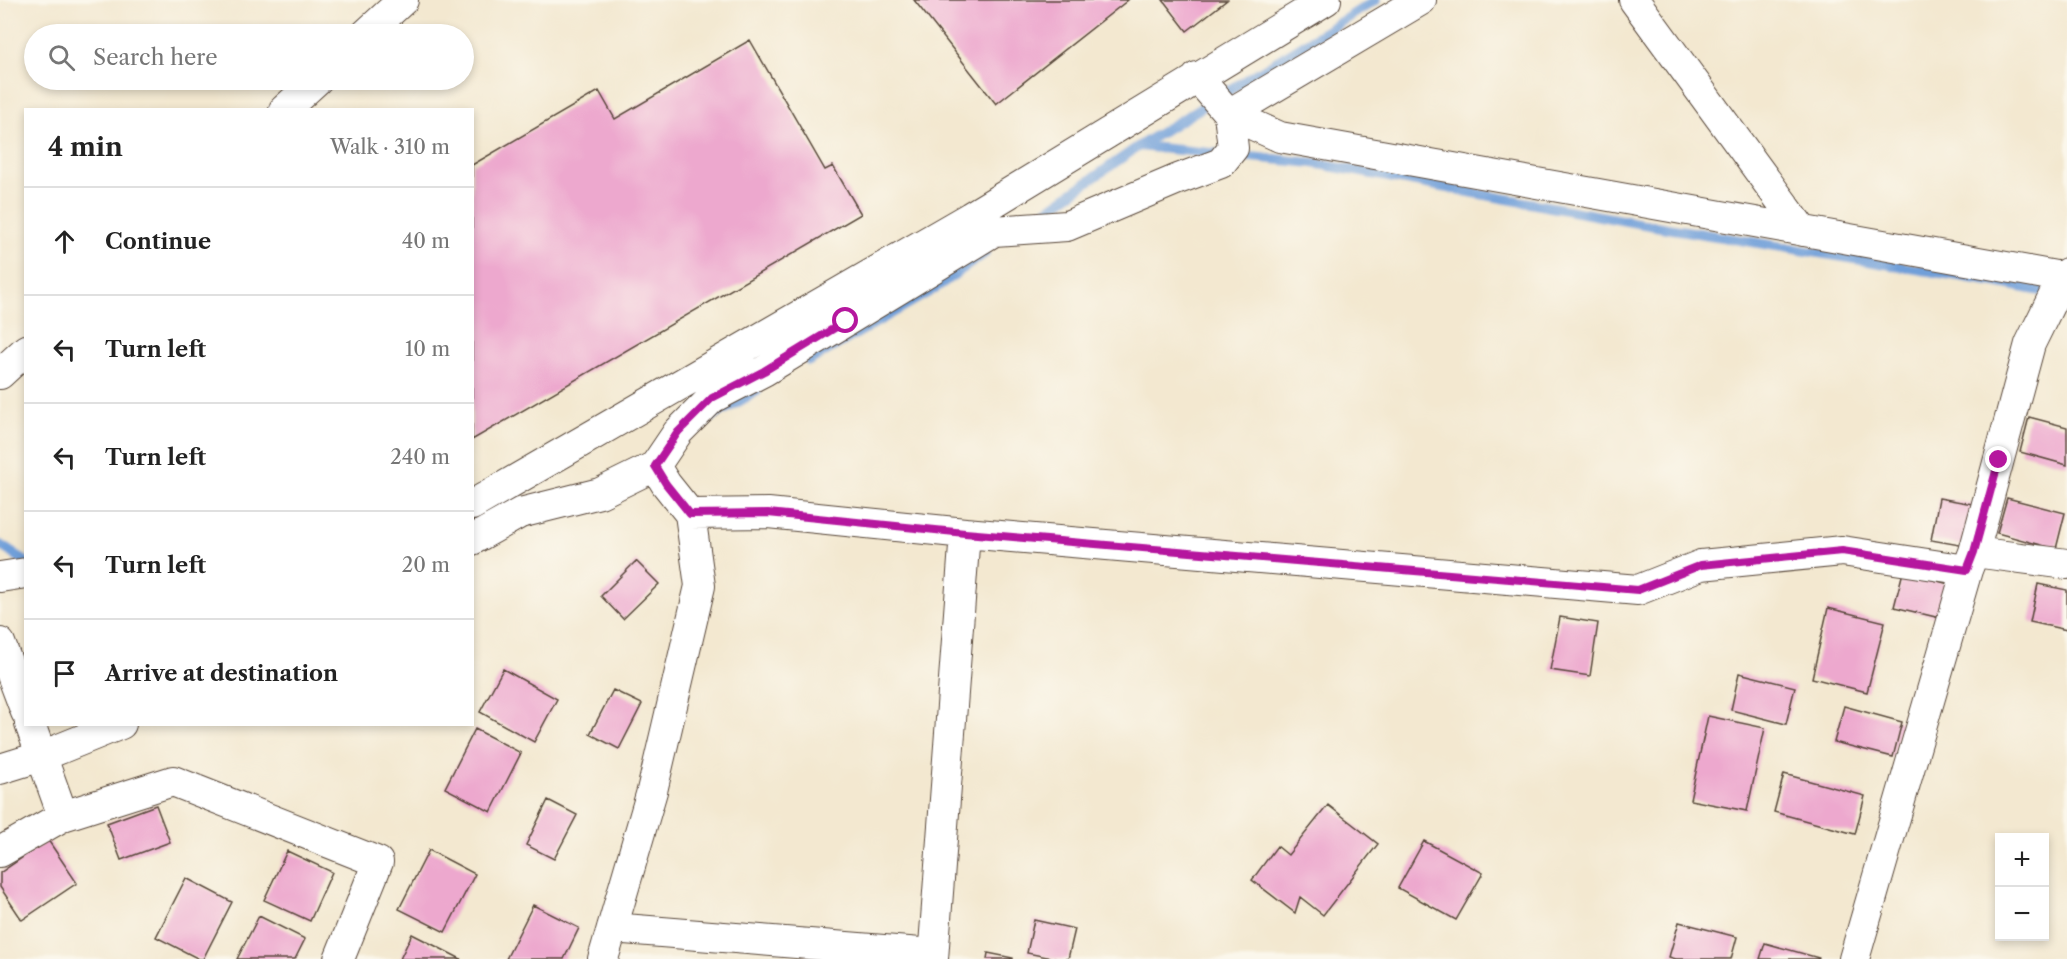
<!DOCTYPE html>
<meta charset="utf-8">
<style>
body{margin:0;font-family:"Libre Caslon Text",serif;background:#f2f2f2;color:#222}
.controls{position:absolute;right:18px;bottom:18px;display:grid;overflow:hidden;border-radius:0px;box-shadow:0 3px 9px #0003}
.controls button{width:54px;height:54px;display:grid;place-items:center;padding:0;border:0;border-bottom:2px solid #e0e0e0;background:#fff;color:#222;font:30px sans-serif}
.stop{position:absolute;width:18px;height:18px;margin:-14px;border:4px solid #b5179e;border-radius:50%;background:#fff}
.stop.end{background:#b5179e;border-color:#fff;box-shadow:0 2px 6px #0008}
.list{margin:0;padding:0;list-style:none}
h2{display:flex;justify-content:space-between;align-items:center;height:78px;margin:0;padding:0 24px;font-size:26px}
h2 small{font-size:20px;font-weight:400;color:#767676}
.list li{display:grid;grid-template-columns:39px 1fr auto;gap:18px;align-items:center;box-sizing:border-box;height:108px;padding:0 24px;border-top:2px solid #e0e0e0}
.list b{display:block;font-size:22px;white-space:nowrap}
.list em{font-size:20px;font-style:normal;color:#767676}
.icon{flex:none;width:33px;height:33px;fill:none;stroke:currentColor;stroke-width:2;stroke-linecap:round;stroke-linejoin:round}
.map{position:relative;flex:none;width:2067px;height:959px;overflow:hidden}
.search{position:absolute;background:#fff;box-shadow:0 3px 9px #0003;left:24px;top:24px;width:450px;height:66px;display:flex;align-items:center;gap:15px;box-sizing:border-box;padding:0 21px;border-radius:33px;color:#767676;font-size:22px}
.panel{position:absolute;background:#fff;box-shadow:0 3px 9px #0003;left:24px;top:108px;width:450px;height:618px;border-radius:0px}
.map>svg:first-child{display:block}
</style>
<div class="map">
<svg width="2067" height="959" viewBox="0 0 2067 959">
<rect width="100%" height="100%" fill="#fbf7ec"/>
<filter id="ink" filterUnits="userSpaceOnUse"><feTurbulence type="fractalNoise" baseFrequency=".0167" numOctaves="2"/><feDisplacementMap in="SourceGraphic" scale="12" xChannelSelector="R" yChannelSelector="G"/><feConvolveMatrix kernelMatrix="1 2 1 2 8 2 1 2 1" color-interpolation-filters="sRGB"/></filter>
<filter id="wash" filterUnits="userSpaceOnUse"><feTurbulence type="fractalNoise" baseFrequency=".008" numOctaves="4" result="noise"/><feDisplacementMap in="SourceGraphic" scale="24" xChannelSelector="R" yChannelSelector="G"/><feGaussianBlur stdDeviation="1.35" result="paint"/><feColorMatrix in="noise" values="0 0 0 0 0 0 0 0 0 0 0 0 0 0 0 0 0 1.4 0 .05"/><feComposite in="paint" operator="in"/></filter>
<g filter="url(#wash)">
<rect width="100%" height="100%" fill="#f3e8d0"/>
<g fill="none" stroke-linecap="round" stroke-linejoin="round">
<path stroke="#6f9fd9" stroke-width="10" d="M1139,146L1313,163L1637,223L1995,282L2052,293
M1033,220L1139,146L1376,0
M809,361L934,289L985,253
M705,421L757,391
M0,545L26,562"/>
</g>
<g id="blocks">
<path fill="#eda8ce" d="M914,0H1128L996,104Z
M1163,0H1227L1187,31Z
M750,40L825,170L833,166L861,214L472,440V165L599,91L615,119Z
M2029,417L2067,427V465L2020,452Z
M1939,498L1973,504L1965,546L1931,540Z
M2007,498L2065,513L2056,549L1997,533Z
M636,561L659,584L623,619L601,596Z
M1903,572L1949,584L1940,618L1894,607Z
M2038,584L2067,590V630L2030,622Z
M1828,608L1885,622L1867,692L1812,678Z
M1560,617L1598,623L1590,676L1550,670Z
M503,669L557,699L534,742L480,712Z
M1739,673L1795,687L1786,724L1731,710Z
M613,690L642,704L619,749L590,734Z
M1844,706L1902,722L1893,757L1834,742Z
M1708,716L1765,728L1747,811L1690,800Z
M475,729L521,753L491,812L445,788Z
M1784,774L1865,796L1855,834L1774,812Z
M548,800L577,815L554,859L526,845Z
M156,805L170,842L121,860L107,823Z
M1328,805L1378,844L1323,915L1300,897L1295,913L1252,880L1277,846L1288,855Z
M48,840L77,883L22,920L0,887V873Z
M1424,841L1483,873L1456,920L1398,888Z
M429,850L475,874L445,932L399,909Z
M287,851L332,872L310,921L264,900Z
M186,878L232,902L203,959H199L156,937Z
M533,905L579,928L564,959H506Z
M259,916L305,939L295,959H237Z
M1034,920L1075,929L1068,959H1057L1027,953Z
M1679,922L1737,937L1731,959H1676L1669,957Z
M412,934L461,959H400Z
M1765,943L1819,958V959H1760Z
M988,953L1013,958V959H987Z"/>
</g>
</g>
<g filter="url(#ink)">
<use href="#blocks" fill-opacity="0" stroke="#574639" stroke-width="1.5"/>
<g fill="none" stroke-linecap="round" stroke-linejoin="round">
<g stroke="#574639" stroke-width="32">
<path id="street" d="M1634,0L1803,231
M366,34L403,0
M1197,77L1229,114L1421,0
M284,110L317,80
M1229,114L1280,137L2067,278
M0,374L26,350
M655,466L678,432L712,398L764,371L994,231L1067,226L1178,179L1221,163L1233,148L1229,114
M472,505L970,217L1326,0
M690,514L768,513L965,533L933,959
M965,533L1638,590L1701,565L1842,551L1967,570
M472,540L520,513L600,493L655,466L666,484L690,514L700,586L652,791L603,959
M1974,552L2067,564
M0,577L26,573
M0,643L26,712
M0,769L42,756L121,724
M63,816L173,781L378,862L339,959
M0,852L63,816L30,724
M612,928L933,954
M1854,959L1967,570L1974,552L2030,344L2063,277L2067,273"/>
</g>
<use href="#street" stroke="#fff" stroke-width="30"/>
</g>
</g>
<g fill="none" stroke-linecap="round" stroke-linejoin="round" filter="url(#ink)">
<path stroke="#b5179e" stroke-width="8" d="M846,321L764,371L712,398L678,432L655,466L666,484L690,514L768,513L965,533L1638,590L1701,565L1842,551L1967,570L1974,552L1999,460"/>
</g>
</svg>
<div class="controls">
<button>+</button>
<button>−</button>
</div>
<div class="stop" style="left:846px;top:321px"></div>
<div class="stop end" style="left:1999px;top:460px"></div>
<div class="search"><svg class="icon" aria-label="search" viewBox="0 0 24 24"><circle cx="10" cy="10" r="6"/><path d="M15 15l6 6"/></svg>Search here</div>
<section class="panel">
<h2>4 min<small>Walk · 310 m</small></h2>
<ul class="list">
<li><svg class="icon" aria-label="ahead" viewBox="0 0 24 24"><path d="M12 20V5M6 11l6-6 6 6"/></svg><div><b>Continue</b></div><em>40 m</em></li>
<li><svg class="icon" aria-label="left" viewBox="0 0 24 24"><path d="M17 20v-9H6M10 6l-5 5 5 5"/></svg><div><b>Turn left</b></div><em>10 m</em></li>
<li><svg class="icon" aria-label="left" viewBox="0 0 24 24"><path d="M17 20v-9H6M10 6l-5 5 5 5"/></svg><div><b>Turn left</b></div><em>240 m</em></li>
<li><svg class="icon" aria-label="left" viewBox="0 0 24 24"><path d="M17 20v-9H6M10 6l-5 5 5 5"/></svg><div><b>Turn left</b></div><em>20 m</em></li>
<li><svg class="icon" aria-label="arrive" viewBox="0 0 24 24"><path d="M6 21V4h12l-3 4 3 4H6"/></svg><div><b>Arrive at destination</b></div></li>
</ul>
</section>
</div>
